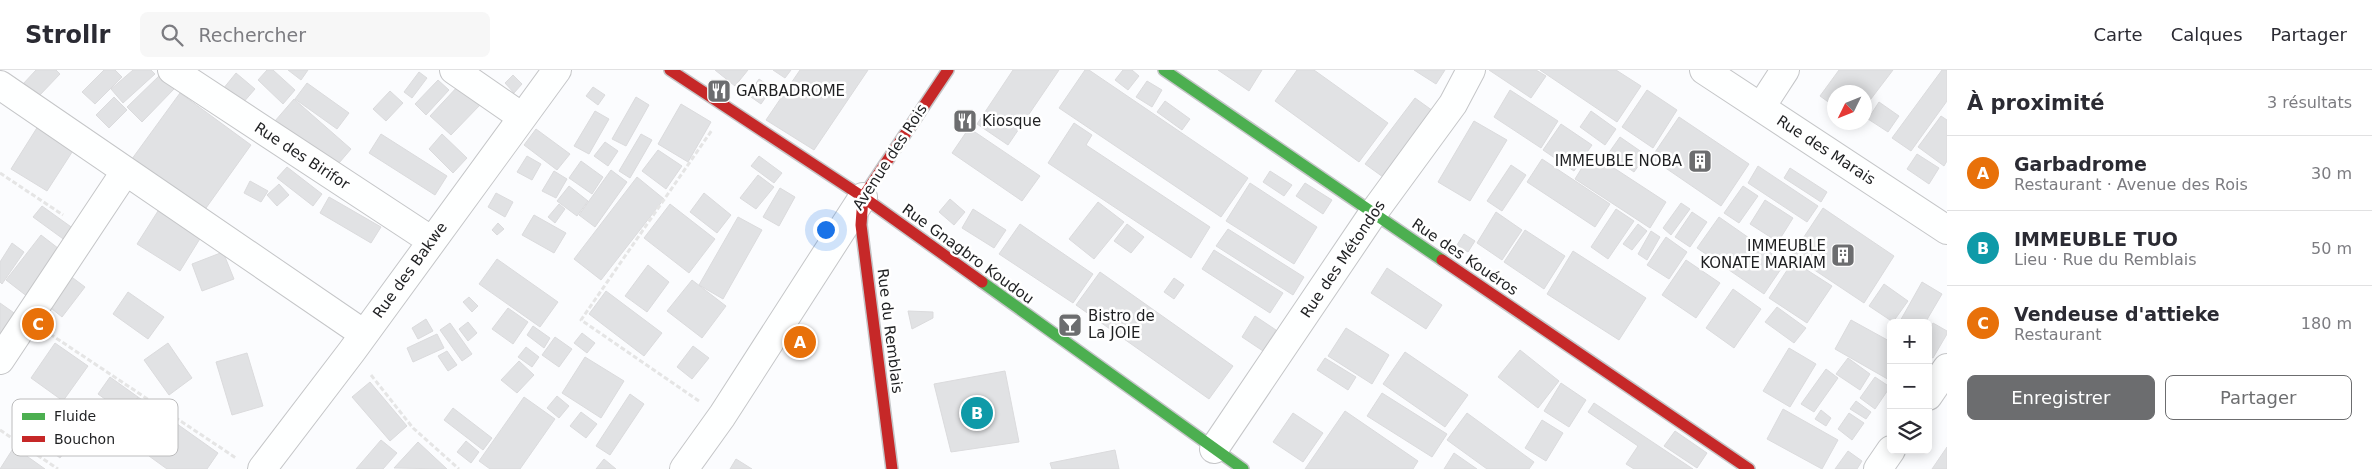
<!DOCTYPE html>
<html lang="fr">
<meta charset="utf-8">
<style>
body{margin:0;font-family:"DejaVu Sans",sans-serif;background:#f7f7f7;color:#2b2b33}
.controls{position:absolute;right:15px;bottom:15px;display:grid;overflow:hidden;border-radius:8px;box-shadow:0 2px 12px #0003}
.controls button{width:45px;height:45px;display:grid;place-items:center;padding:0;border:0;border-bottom:1px solid #e1e1e2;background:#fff;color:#2b2b33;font:25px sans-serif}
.compass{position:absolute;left:1827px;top:15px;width:45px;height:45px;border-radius:50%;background:#fff;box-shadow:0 2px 12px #0003;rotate:227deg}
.you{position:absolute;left:825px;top:159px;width:18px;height:18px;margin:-12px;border:4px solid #fff;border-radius:50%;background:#1a73e8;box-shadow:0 0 0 8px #1a73e833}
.badge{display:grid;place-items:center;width:32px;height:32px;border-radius:50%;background:#6c6d6f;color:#fff;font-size:16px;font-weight:700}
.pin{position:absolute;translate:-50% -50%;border:2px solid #fff;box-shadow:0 1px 5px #0006}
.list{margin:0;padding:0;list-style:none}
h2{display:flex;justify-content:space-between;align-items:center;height:65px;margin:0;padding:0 20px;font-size:21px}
h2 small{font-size:16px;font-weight:400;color:#7c7c81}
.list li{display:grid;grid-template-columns:32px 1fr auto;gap:15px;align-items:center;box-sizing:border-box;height:75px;padding:0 20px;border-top:1px solid #e1e1e2}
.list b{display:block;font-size:19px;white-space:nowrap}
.list p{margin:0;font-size:16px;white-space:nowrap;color:#7c7c81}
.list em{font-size:16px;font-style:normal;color:#7c7c81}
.actions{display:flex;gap:10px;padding:15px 20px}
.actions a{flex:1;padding:11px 0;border:1px solid #6c6d6f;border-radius:8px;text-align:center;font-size:18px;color:#6c6d6f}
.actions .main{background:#6c6d6f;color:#fff}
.icon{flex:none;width:28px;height:28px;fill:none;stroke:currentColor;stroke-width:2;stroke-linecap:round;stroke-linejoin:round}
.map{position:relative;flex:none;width:1947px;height:399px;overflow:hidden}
header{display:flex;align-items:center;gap:30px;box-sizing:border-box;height:70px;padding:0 25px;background:#fff;border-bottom:1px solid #e1e1e2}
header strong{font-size:24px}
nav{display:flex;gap:28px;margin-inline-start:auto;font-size:18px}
.search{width:350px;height:45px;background:#f7f7f7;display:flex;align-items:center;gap:12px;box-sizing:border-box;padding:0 18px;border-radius:8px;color:#7c7c81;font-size:19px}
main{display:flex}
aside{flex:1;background:#fff}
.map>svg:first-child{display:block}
</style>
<header>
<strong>Strollr</strong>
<div class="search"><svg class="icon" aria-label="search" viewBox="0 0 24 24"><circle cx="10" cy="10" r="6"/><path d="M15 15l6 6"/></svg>Rechercher</div>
<nav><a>Carte</a><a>Calques</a><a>Partager</a></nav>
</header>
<main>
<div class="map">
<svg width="1947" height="399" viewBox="0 0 1947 399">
<rect width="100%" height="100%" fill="#fbfcfe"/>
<path fill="#e1e2e4" stroke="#dbdbdd" d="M36,0H56L60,4L38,27L23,14Z
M104,0H115L122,7L95,34L82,22Z
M133,0H151L155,4L123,33L111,19Z
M267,0H273L295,20L283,34L258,10Z
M288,0H308L301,10Z
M715,0H748L735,16Z
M773,0H791L785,8Z
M800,0H868L814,80L766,50Z
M1013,0H1059L1008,75L977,54Z
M1085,0H1089L1248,108L1221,147L1059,38Z
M1123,0H1132L1139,6L1128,20L1115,10Z
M1218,0H1262L1249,21Z
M1297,0H1314L1388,53L1359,92L1275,31Z
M1414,0H1445L1436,14Z
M1489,0H1536L1546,6L1531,28Z
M1540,0H1616L1641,16L1617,52Z
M1839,0H1893L1864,38V22H1834V36L1820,26Z
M1942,0H1947V31L1911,81L1892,68Z
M419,2L427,8L412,28L404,22Z
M236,3L255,19L242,34L223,19Z
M160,5L174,19L142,52L127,37Z
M513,5L522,14L514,23L505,13Z
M759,9L772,18L761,34L748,25Z
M438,10L449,20L426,45L415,34Z
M1147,11L1162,20L1152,37L1136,27Z
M307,13L349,43L337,59L295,29Z
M459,15L480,35L451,65L430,46Z
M593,17L605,25L598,35L586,26Z
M1510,20L1558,51L1541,78L1494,47Z
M1647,20L1677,40L1653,78L1622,57Z
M390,21L403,33L386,51L373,39Z
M180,23L251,75L201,145L129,93Z
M114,27L127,40L109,58L96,45Z
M636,27L649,35L626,76L612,69Z
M1415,28L1433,41L1383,107L1365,94Z
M294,29L351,79L333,100L275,51Z
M1165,31L1190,49L1182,60L1157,42Z
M1879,32L1899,46L1888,62L1868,49Z
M681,34L711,52L688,92L658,74Z
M595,41L609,49L589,84L574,76Z
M1591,41L1616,59L1605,75L1580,57Z
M1941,46L1947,50V91L1944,96L1918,77Z
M1679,47L1749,94L1721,136L1651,88Z
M1474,51L1507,70L1470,131L1438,112Z
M40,53L76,76L47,121L11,99Z
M1074,53L1092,65L1086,75L1210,157L1191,188L1048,93Z
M1561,54L1592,75L1574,101L1543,80Z
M969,58L1040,106L1022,131L952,83Z
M536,59L570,84L557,100L524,75Z
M381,64L447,106L435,125L369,83Z
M442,64L467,88L453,103L429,79Z
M641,64L652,70L630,108L619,101Z
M1620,67L1646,85L1634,102L1608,84Z
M605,72L618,81L608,96L594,86Z
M658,80L682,96L666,119L642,101Z
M1591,83L1666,132L1650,158L1575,109Z
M1917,84L1939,98L1929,114L1907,99Z
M527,86L541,94L532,110L517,102Z
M759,86L782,103L774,113L751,96Z
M1542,89L1610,134L1595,157L1527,112Z
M581,91L603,107L592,124L569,108Z
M1511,95L1526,105L1502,141L1487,131Z
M1758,96L1818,136L1807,152L1748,113Z
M287,97L322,124L313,136L277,108Z
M1790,98L1827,122L1821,132L1784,108Z
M611,100L627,112L595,157L579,145Z
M554,101L567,109L556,128L542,121Z
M1270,101L1292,115L1284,126L1263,112Z
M758,105L774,117L756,139L740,128Z
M637,107L664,129L601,210L574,189Z
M250,111L268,121L261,132L244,123Z
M1250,113L1317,157L1294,194L1226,151Z
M1305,113L1332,130L1323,144L1296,126Z
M279,114L289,125L277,136L267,125Z
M569,116L588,131L577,146L557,131Z
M1743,116L1758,126L1739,153L1724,143Z
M780,118L795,127L779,156L763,147Z
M496,123L513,132L505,147L488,137Z
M704,123L731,145L717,163L690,142Z
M329,127L381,157L371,173L320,143Z
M950,129L965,142L954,155L939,142Z
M1765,130L1793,148L1778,172L1750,154Z
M1098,132L1124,152L1094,189L1069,169Z
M1681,133L1690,139L1671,165L1663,158Z
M559,134L565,139L555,153L548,147Z
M670,134L715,169L689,203L644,168Z
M42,136L74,159L66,171L33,147Z
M1823,138L1894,186L1864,233L1792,185Z
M973,139L1006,160L994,178L962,158Z
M1616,139L1634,151L1608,189L1591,177Z
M158,141L201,167L180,201L137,174Z
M1496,142L1522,160L1502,190L1477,173Z
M1692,142L1707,152L1690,177L1675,167Z
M534,145L566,163L554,183L522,165Z
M738,147L762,160L723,229L699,215Z
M1719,147L1785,193L1764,224L1697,178Z
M498,153L504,159L497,165L492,160Z
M1020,154L1093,204L1073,233L999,184Z
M1127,154L1144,167L1131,183L1114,171Z
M1638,154L1647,161L1632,180L1623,174Z
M1228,159L1304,207L1293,225L1216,176Z
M1525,160L1565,186L1544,219L1504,192Z
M1651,161L1660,167L1647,190L1638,184Z
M1464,164L1475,171L1468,182L1457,175Z
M41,165L63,182L28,227L6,210Z
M1666,167L1687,182L1669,209L1647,195Z
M12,173L24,182L2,214L0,212V192Z
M1214,180L1283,223L1270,243L1202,199Z
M1573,181L1646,228L1619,270L1547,224Z
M223,182L234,209L202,221L192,194Z
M497,189L558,232L540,257L479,214Z
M1686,190L1720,213L1696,248L1662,225Z
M1793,191L1832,216L1807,253L1769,228Z
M648,195L669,212L647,242L625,226Z
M1387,198L1442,235L1426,259L1371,223Z
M1100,202L1233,296L1209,329L1076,235Z
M69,205L85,217L62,247L46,234Z
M1174,208L1184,215L1174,229L1164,222Z
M692,210L726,236L702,268L667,241Z
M1922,212L1942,224L1925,253H1899Z
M1884,214L1908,231L1893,252L1869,236Z
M1733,219L1761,239L1734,278L1706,258Z
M606,221L662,263L644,286L589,244Z
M128,222L164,247L148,269L113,244Z
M469,227L478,236L472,242L463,232Z
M0,233L17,245L0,271Z
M1777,237L1806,258L1794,273L1765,252Z
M508,238L528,252L513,274L492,259Z
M908,241L933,242V248L912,259Z
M1255,246L1276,260L1263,281L1242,267Z
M426,249L433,261L418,269L412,258Z
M1851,250L1891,272V311L1835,279Z
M468,252L477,263L468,271L459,259Z
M450,253L472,284L462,291L440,260Z
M1933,253L1947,261V264L1933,288L1928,285V262Z
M533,256L550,268L544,278L527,265Z
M1346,258L1389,285L1372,314L1328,286Z
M582,263L595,273L587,283L574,273Z
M437,264L444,278L413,292L407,278Z
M555,267L572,279L559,297L542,285Z
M55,273L88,296L63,331L31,308Z
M168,273L192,308L169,325L144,290Z
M693,276L709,288L692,309L677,297Z
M526,277L539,287L532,297L518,287Z
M1789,278L1816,294L1790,337L1763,321Z
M1520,280L1559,311L1538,338L1498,307Z
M447,281L457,295L448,301L438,286Z
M1405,282L1468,325L1445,357L1383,314Z
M247,283L263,336L232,345L216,292Z
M585,287L624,311L601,348L562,323Z
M1325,288L1356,307L1348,320L1317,300Z
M1848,288L1870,304L1860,320L1836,304Z
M519,291L534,305L517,323L501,310Z
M1826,299L1838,308L1814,342L1801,334Z
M1005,301L1019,372L951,382L934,314Z
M110,307L138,327L126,344L98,324Z
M1875,307L1890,317L1875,339L1860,328Z
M370,312L407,356L390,371L352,327Z
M1561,313L1586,330L1569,357L1544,341Z
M1382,323L1447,364L1432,387L1367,346Z
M630,324L644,334L610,385L596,376Z
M557,326L569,336L559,348L547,338Z
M138,327L166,346L159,356L132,336Z
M524,327L555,349L520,399H490L479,391Z
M1856,331L1871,342L1866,349L1850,339Z
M1594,333L1693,399H1634L1626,394L1638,376L1588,342Z
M453,338L492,368L483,380L444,350Z
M1783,339L1838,370L1822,399L1767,369Z
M1821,340L1831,348L1826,356L1815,349Z
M1345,341L1418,391L1413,399H1305Z
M581,342L597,354L586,368L570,356Z
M71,343L85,353L60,388L46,377Z
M1293,343L1323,363L1303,392L1273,372Z
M1467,343L1534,392L1529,399H1487L1447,370Z
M1849,343L1864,353L1852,370L1838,359Z
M1542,350L1563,363L1546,391L1525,378Z
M173,351L218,383L207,399H167L149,386Z
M1675,361L1707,383L1697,398L1664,376Z
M381,370L397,383L383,399H356Z
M466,371L479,382L471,393L457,382Z
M418,372L447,399L394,398Z
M14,377L45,399H0Z
M1947,377V399H1932Z
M1115,380L1119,399H1052L1050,393Z
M1848,381L1862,391L1857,399H1835Z
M1454,383L1477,399H1444Z
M604,389L616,399H596Z
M736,389L752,399H730Z"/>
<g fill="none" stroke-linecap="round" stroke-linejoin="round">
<g stroke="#c5c6c8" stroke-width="30">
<path id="street" d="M172,0L432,171
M454,0L522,47
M1704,0L1947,160
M0,15L364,264
M1761,37L1785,0
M0,290L125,102
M1928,326L1947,298
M1214,379L1374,142L1453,34L1471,0
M262,399L352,281L557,0
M684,399L722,346L863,127
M1878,399L1891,380"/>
</g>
<g stroke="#c5c6c8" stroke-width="14">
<path id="fast" d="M1164,0L1442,190
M982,212L1243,399"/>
</g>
<g stroke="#c5c6c8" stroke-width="14">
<path id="jam" d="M670,0L863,127L982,212
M1442,190L1749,399
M892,399L861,155L863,127L948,0"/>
</g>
<path stroke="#e5e5e5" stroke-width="3" stroke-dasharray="5 2.5" stroke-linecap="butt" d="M0,103L63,145
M50,264L236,388
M371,305L413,358L459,399
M699,331L581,250L712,60
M0,360L58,399"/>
<use href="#street" stroke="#feffff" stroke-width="28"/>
<use href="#fast" stroke="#4caf50" stroke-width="11"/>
<use href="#jam" stroke="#c62828" stroke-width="11"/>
</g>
<defs>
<g id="restaurant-square" transform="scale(1.25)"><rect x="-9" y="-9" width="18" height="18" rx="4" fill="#6c6d6f" stroke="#fff"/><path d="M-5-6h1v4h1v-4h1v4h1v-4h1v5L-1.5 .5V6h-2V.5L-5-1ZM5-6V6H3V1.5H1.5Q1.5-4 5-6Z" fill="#fff"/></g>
<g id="building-square" transform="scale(1.25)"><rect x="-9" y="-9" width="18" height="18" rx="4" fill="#6c6d6f" stroke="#fff"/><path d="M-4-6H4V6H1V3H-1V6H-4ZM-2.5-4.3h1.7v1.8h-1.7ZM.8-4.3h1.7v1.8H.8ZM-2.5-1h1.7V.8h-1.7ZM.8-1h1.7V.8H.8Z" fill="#fff"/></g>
<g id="bar-square" transform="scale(1.25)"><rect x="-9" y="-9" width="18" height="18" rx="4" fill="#6c6d6f" stroke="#fff"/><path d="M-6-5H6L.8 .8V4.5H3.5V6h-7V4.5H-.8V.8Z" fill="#fff"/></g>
</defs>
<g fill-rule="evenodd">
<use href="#restaurant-square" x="719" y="21"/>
<use href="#restaurant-square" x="965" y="51"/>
<use href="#building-square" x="1700" y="91"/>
<use href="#building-square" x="1843" y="185"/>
<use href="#bar-square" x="1070" y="255"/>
</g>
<g text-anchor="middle" stroke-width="5" stroke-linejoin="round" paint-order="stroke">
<g font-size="15" fill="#1f2022" stroke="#fff" text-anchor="start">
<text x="736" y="26">GARBADROME</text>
<text x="982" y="56">Kiosque</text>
<text x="1682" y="96" text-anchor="end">IMMEUBLE NOBA</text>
<text x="1826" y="181" text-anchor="end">IMMEUBLE<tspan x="1826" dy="17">KONATE MARIAM</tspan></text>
<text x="1088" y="251">Bistro de<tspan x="1088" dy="17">La JOIE</tspan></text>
</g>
<g font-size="15" fill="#1f2022" stroke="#fff">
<text transform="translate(1826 80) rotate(33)" y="5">Rue des Marais</text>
<text transform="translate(302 86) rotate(33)" y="5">Rue des Birifor</text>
<text transform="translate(890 87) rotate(-57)" y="5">Avenue des Rois</text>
<text transform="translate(968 184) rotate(36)" y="5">Rue Gnagbro Koudou</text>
<text transform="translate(1465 187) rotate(34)" y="5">Rue des Kouéros</text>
<text transform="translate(1343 189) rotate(-56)" y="5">Rue des Métondos</text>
<text transform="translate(410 200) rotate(-54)" y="5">Rue des Bakwe</text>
<text transform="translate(890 261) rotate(83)" y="5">Rue du Remblais</text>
</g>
</g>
<rect x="12" y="329" width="166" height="57" rx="8" fill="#fff" stroke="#bcbcbd" stroke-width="1"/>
<rect x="22" y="343" width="23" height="7" fill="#4caf50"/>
<rect x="22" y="366" width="23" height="6" fill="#c62828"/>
<g font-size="14" fill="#1f2022">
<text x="54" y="351">Fluide</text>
<text x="54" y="374">Bouchon</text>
</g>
</svg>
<div class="controls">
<button>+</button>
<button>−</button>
<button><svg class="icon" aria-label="layers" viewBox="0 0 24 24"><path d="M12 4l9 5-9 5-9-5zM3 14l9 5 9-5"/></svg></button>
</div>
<svg class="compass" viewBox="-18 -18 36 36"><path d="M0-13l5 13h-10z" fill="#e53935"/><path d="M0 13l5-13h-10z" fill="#7c7c81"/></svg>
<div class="you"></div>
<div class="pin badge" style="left:800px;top:272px;background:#e8710a">A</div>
<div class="pin badge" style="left:977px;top:343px;background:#0f9aa8">B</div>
<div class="pin badge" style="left:38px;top:254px;background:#e8710a">C</div>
</div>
<aside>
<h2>À proximité<small>3 résultats</small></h2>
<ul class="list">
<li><span class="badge" style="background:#e8710a">A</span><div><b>Garbadrome</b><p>Restaurant · Avenue des Rois</p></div><em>30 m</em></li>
<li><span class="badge" style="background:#0f9aa8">B</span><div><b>IMMEUBLE TUO</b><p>Lieu · Rue du Remblais</p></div><em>50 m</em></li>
<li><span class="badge" style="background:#e8710a">C</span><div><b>Vendeuse d'attieke</b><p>Restaurant</p></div><em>180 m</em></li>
</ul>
<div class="actions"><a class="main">Enregistrer</a><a>Partager</a></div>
</aside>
</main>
